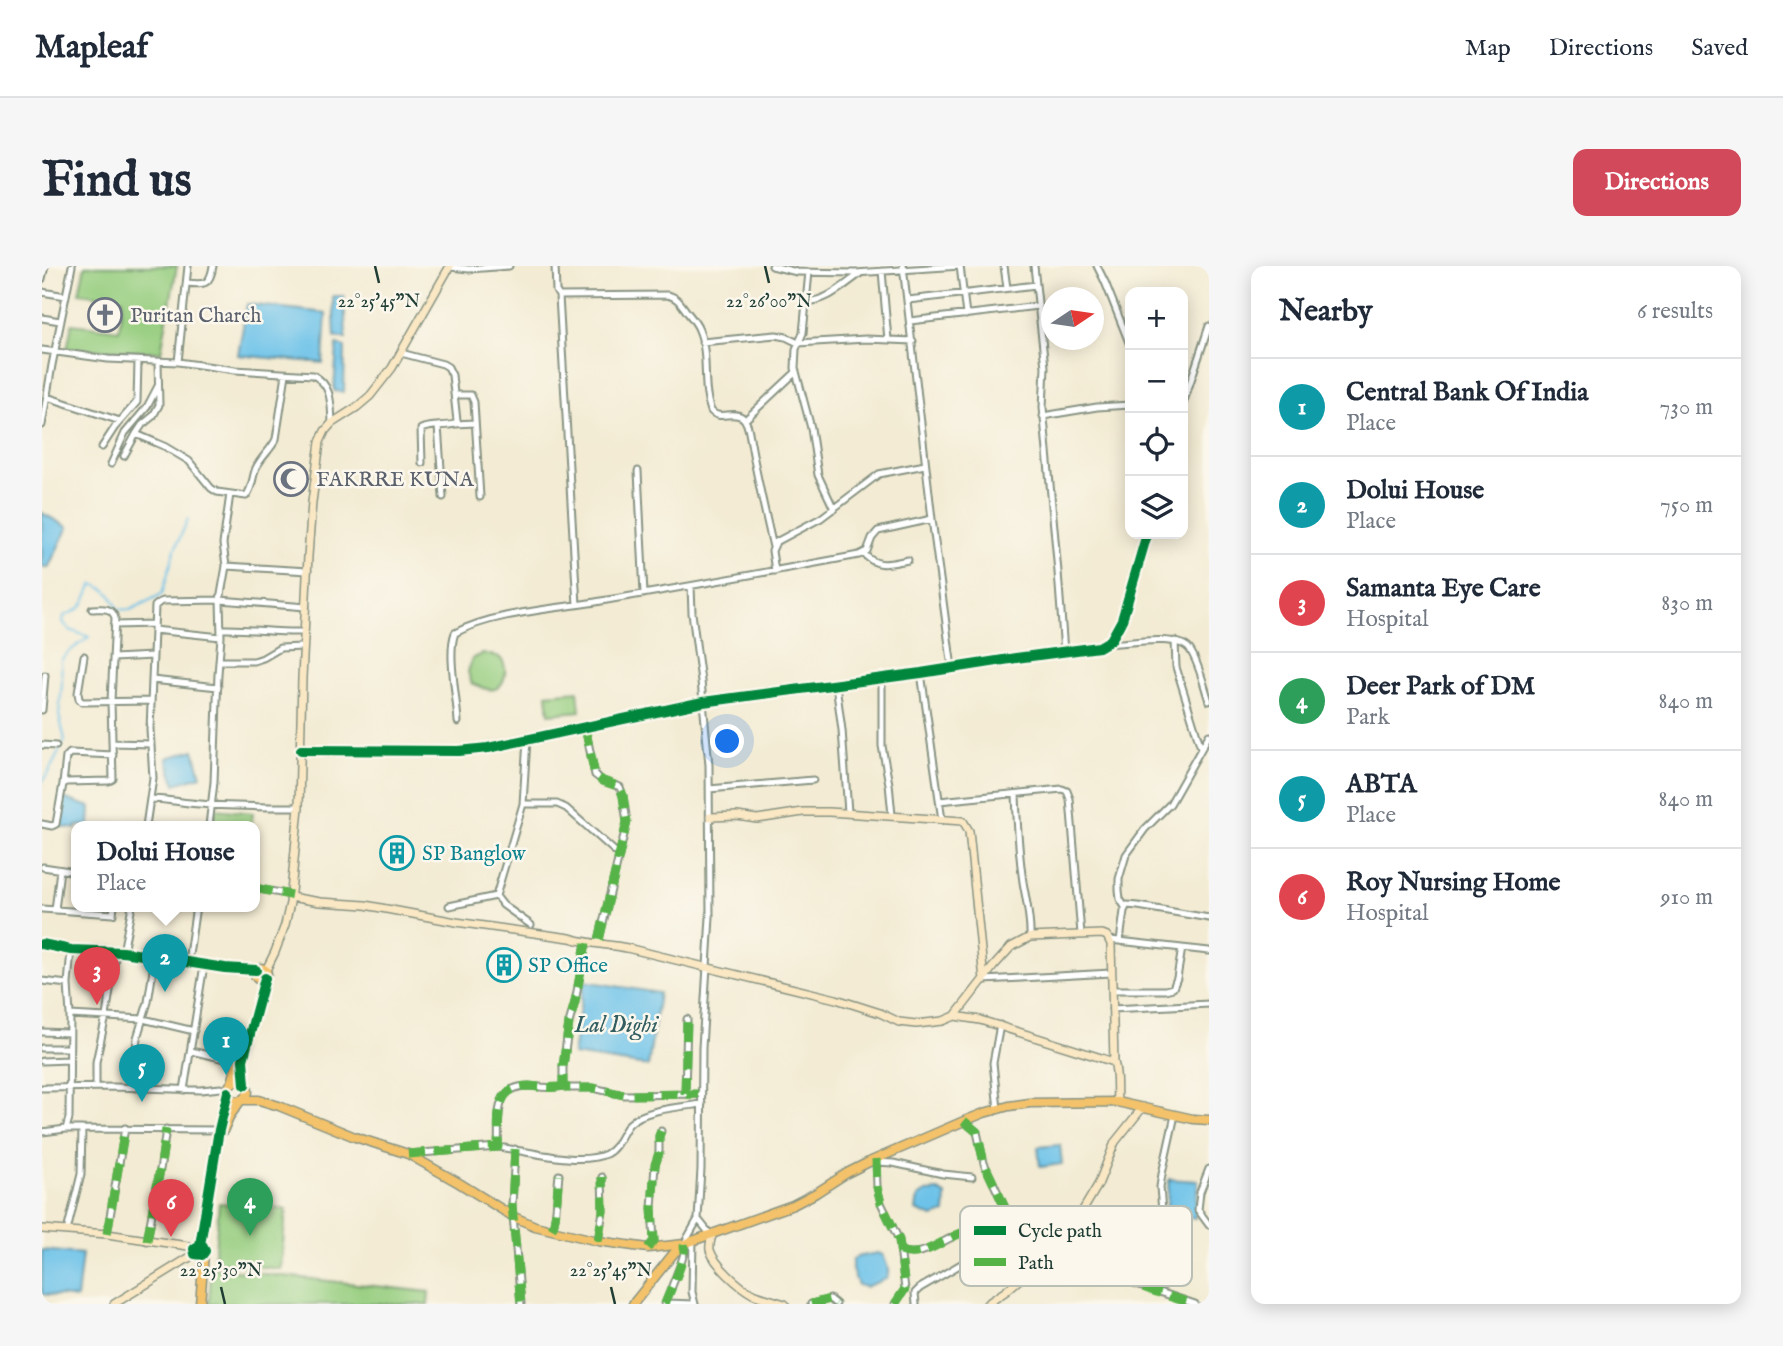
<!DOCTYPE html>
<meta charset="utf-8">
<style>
body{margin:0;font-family:"IM FELL English",serif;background:#f6f6f7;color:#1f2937}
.controls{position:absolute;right:21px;top:21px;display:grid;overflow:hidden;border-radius:14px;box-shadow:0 4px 18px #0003}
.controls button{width:63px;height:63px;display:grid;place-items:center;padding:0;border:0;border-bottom:2px solid #e0e1e3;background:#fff;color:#1f2937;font:35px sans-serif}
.compass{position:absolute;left:999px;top:21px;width:63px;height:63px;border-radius:50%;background:#fff;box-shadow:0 4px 18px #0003;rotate:77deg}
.you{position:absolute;left:686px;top:476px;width:24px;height:24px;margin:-18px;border:5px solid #fff;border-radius:50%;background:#1a73e8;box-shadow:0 0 0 10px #1a73e833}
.badge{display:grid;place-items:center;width:46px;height:46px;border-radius:50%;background:#d1495b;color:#fff;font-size:23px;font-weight:700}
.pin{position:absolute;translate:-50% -58px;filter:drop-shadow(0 2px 4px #0008)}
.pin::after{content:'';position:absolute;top:37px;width:24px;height:21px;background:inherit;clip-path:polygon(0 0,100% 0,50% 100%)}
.popup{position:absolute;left:29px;top:555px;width:189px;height:91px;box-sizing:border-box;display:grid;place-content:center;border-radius:14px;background:#fff;filter:drop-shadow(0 2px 5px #0005);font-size:23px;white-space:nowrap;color:#747a83}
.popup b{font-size:26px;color:#1f2937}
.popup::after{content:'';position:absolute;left:50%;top:100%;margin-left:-14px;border:14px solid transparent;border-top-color:#fff}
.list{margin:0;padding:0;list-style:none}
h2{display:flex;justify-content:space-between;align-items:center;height:91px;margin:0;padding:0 28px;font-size:30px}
h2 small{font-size:23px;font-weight:400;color:#747a83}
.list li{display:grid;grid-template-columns:46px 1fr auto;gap:21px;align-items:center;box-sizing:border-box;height:98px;padding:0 28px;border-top:2px solid #e0e1e3}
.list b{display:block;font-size:26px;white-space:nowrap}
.list p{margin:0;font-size:23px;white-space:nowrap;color:#747a83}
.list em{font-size:23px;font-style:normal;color:#747a83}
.icon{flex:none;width:38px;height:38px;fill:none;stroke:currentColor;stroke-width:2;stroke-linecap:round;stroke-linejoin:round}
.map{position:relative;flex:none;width:1167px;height:1038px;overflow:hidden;border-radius:14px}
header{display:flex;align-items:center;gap:42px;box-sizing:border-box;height:98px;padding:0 35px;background:#fff;border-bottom:2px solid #e0e1e3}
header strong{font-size:33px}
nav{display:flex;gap:38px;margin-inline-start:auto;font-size:24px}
.intro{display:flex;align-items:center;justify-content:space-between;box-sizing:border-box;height:168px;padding:0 42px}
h1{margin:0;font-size:49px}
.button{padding:18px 32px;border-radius:14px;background:#d1495b;color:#fff;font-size:24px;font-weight:700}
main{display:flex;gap:42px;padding:0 42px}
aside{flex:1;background:#fff;border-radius:14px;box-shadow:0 4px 18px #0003}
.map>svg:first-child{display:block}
</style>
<header>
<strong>Mapleaf</strong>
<nav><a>Map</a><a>Directions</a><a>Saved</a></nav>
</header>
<div class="intro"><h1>Find us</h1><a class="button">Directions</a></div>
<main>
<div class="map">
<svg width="1167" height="1038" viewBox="0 0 1167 1038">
<rect width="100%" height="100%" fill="#fbf7ec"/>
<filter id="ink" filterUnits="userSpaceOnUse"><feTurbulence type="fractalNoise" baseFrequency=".0143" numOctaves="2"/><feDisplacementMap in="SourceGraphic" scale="14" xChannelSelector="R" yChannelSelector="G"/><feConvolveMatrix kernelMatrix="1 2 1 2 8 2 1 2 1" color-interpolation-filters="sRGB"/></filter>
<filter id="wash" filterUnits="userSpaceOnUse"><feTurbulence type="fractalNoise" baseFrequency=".00686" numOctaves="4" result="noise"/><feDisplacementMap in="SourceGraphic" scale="28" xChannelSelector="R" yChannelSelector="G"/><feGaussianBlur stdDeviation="1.57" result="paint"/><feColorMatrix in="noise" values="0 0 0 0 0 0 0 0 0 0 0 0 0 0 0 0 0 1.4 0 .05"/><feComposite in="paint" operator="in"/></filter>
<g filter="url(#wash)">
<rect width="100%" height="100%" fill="#f3ebd3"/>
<path fill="#97ce80" stroke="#5b865a" stroke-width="2" d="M43,0H135L119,86L25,83L30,58L77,64L81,33L37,27Z
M440,388C446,389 454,388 458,392C466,400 465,418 453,423C446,425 437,421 430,418L426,406L430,393Z
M536,425L538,445L507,448L505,428Z
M173,543L211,547L209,560H171Z
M177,937L244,943L239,1003L172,996Z
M169,1002L387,1026L386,1038H167Z"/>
<path fill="#6dc2e9" stroke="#46808e" stroke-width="2" d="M291,30H302L304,72L293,71Z
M205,38L284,47L281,97L196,89Z
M295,79L303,81L302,126L292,125Z
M0,247L26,261L6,302L0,300Z
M152,484L159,510L133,518L125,492Z
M21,532L48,541L47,560H34V563L17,560Z
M542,715L617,727L606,800L531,789Z
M1018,879L1020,898L998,901L996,881Z
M1127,913L1156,915L1153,952L1124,950Z
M896,925L904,929L903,947L891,951L874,944L876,931L884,926Z
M0,984L40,988L35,1032L0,1028Z
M836,987L841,989C844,997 849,1006 844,1013L823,1021L816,1019L810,1004V995L814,991Z"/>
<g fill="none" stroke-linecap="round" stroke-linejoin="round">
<path stroke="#6dc2e9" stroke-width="2" d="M0,516C10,503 15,488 23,474L17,449L20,417L19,394L28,385L47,371L28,364L21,356L22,350C45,341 41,338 51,318C67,324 69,328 76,343L88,344L120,328L133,283L146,253"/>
</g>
</g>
<g filter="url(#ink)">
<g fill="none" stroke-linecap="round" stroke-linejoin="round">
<g stroke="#899484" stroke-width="9">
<path id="street" d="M513,0L514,25L517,30L625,29C636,31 639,38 645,46C650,52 655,58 657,64C668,90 659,119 669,145C678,155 690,144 700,151C707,156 707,169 709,177C715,212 723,246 731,281
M730,0L755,6L813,7L918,0L924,49
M861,0L890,253L910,402
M962,0L965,22
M992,0L1003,101L1001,141L1016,306L1022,386
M1055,0L1063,16L1088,79
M408,1L427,3L467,0
M840,5L846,74
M767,6L762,57L761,67L754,83L753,102L769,162L776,209L792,243
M0,13L3,0
M145,17C163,19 168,19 171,0
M0,26L24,30
M517,30L535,339
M866,34L994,19
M764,36C786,35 802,19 819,7
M0,52L18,55
M868,55L996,40
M660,76L734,69L744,71L756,77L824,73L871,75
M0,84L66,93L136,96L193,104L271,109C290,119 289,137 290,157
M359,87L401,98L406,101L410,109L415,155L413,158C402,161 389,158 379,163L380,197
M136,96L146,0
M413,129H429L432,136L438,231
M5,131L78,155
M1141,138L1167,60
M1001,150L1055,141L1088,139
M703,154L754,106
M413,158L433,157
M0,159L10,99L30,0
M396,160L401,231
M94,168L122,180L147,195L169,222L175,226L204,230C211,222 210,211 214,202C219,191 229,184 234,173L244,108
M60,181L73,161L95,136L96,95
M82,190L94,168L100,159L111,150L117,139L116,96
M69,198L83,167L105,141L116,120
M596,205L602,328
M822,288C836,303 848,297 866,294
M184,300L266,305
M733,305L730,285L734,276L779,252L837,208L883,199
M72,359L112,358
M179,363C207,362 234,367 262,366
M112,364L179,371
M1133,375L1134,401L1159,482
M1064,378C1083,378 1136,367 1148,384C1157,397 1162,420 1167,435
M42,390L36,427L37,433L40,436L109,435
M71,392L111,390
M178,395H212L221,392L238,382L261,381
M879,407L900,554
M840,413V480L847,518L850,549
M110,414L176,421
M794,419L800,464L806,546
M0,444L3,409
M416,456C415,432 405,387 413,367C452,346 515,343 559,335C645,321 731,305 817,289L825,285L830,272L836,265L890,253
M543,461L553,509L561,515L578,521L581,530L585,556L557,674L558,677
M485,473L481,538H515L524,542L577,589
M71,477L109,478
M0,479L14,480
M259,484L417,485L446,482L661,436L879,407L974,392L1057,381L1069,374L1080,354L1105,268
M21,518L24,491L28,487L71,489
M667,523L771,514
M974,528C975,556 977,588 981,616C984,634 989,653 988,671
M109,533C125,533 141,537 158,538C191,541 223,541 257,541
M897,535L1020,523L1025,525L1028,533L1039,668
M481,538L454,630L461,639L489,659
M0,558L10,560L14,558L21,518L25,516L67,515L71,513L69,435L73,352C70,340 59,343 50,343
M104,560L111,512L108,463L113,340L118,336L121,335L178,334L264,341
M167,560L172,516L176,408L179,371L178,334L184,300L181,278L188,228
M1,601L34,606
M212,622L249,629
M407,640L454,630
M1083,641L1078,633L1077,624V613L1084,589L1103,563L1128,538L1167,469
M0,643L71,648L72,640
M13,644L18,604
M1068,674L1167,685
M1078,675L1082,645L1085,639L1096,640L1167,652
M544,677L533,736L527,757L521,800V820L526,822H551L582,829L656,828
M81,686L90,640
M146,696L154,640
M942,714L1069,707
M0,715L26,718
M1070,724H1123L1131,722L1135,712L1140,682
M1070,743L1167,738
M28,749L101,753L152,765
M0,766L27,767
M0,782H26
M149,785L196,796
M0,795L27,794
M54,821V796L64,750L74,686
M0,822L73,821L159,824L179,822
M92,822L93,792L95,772L106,736L113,692
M142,824L162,699
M643,828L645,753
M956,843L951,797L958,759
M922,855L935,866L942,897L965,946L972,958L982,967L1002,959L1023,974L1037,988L1064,1005L1097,1019L1153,1038
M40,863L177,864
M0,866L24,863
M456,881C485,885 538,900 564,888C576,882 579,868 587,858C602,843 639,841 660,838
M473,883L470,939L479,1038
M366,888L456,881C458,855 449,820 487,820C498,821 510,823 521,820
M834,893L835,921L839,937L857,974L863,1023L853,1038
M834,896L851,897L901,908L930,911
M1167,903L1158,926L1156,944L1167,959
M656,953L668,968
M510,963C515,954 515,922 517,909
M25,965L39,908L40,863H24L27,852L28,749L26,718L29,684
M65,968L83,862
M105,975L119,898L124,863
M556,975L561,945L560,911
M1114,976L1120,946L1118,921L1120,908L1133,849
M606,982L612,975L610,942L613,899L617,887V870L619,865
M859,985C885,996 911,961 938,964
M624,1037L653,1038L650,1026L651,974
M623,1038L639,997L643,984L642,978L656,953L659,903L660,782L668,651L667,499L659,415L650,347L649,320
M769,1038L788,1033L794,1038
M874,1038L873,1027L878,1022L926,994L957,987"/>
</g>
<g stroke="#899484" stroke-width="10">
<path id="secondary" d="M668,551L695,550L715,553L761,546H787L921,555L927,565L942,714
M248,631L278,636L323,639L414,656L528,672C546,678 566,678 585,682L794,733L838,747L857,756L874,758L901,755L913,750L938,754L1072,796C1076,808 1074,823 1075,836
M224,704L233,686L243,659L248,637L257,541L260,412L266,290L270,236L278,176L283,165L290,157L315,141L328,130L350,102L408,0
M913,750L951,701L969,681L988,671L1060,668L1065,670L1069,678L1072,796
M0,963L65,968L153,981
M671,967C669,973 667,978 668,984C673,999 697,1021 711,1028C721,1032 733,1035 743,1038
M72,1038L153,988
M945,1038L964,1025L1023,974L1056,919L1073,876L1101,841"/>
</g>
<g stroke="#899484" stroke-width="11">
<path id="primary" d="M0,678L29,684L81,686L183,702L214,704
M213 708a6 6 0 1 1 12 0a6 6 0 1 1-12 0Z
M186 825a10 10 0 1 1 20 0a10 10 0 1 1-20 0Z
M190,817L198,787
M203,819L201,794L223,712
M200,834H217L237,840L313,871L366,888L417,917L472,951L493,960L556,975L606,982L642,978L751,939L774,927L805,907L827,896L922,855L942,847L967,840L988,837L1075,836L1151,853L1167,854
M181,865L187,851L199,834
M158,979L161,980L163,985L160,989L153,988L152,983L158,979L177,864L186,826
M158,1038L162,988
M591,1038L632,987L642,978"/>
</g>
<use href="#street" stroke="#fff" stroke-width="5"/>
<use href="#secondary" stroke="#fae7c3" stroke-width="7"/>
<use href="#primary" stroke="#f3c26a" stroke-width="8"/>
<path stroke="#55b346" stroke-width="9" stroke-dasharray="18 9" stroke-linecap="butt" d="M543,461L553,509L561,515L578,521L581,530L585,556L557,674L558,677
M212,622L249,629
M544,677L533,736L527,757L521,800V820L526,822H551L582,829L656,828
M643,828L645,753
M922,855L935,866L942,897L965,946L972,958L982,967L1002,959C1017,970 1030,984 1046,994C1077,1014 1113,1026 1148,1037
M473,883L470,939L479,1038
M366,888L456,881C458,855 449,820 487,820C498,821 510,823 521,820
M834,893L835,921L839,937L857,974L863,1023L853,1038
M510,963C515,954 515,922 517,909
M65,968L83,862
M105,975L119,898L124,863
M556,975L561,945L560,911
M606,982L612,975L610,942L613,899L617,887V870L619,865
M859,985C885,996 911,961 938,964
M623,1038C629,1021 644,995 642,978
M769,1038L788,1033L794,1038"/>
<g stroke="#fbf7ec" stroke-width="15">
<path id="cycleway" d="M259,484L417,485L446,482L661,436L879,407L974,392L1057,381L1069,374L1080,354L1105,268
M0,678L29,684L81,686L183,702L214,704
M203,819L201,794L223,712
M158,979L161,980L163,985L160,989L153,988L152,983L158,979L177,864L186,826"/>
</g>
<use href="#cycleway" stroke="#00873e" stroke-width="10"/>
</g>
</g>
<path fill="none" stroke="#1f3d34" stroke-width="2.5" d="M333,0L337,17M723,0L727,17M179,1021L183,1038M569,1021L573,1038"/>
<defs>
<g id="church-ring" transform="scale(1.75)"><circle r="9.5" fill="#fbf7ec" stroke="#6b7280" stroke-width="1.5"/><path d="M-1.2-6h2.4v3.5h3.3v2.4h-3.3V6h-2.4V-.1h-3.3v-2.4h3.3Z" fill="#6b7280"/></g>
<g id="mosque-ring" transform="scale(1.75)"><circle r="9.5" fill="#fbf7ec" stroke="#6b7280" stroke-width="1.5"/><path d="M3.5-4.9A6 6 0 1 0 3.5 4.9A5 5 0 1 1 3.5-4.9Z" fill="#6b7280"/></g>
<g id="building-ring" transform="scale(1.75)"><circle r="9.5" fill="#fbf7ec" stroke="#0f9aa8" stroke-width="1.5"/><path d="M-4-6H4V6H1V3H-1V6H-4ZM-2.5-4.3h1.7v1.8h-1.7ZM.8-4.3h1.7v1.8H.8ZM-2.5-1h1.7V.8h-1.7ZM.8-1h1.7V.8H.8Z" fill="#0f9aa8"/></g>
</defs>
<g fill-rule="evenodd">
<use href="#church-ring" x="63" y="49"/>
<use href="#mosque-ring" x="249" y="213"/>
<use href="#building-ring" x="355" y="587"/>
<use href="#building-ring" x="462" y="699"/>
</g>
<g text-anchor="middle" stroke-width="5" stroke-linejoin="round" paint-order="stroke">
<g font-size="21" fill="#5b616d" stroke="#fbf7ec" text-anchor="start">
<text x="88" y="56">Puritan Charch</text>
<text x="274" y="220">FAKRRE KUNA</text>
</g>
<g font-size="21" fill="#0d838f" stroke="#fbf7ec" text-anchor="start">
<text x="380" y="594">SP Banglow</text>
<text x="486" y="706">SP Office</text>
</g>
<g font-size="23" font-style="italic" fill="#325e61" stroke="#fbf7ec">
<text x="574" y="766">Lal Dighi</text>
</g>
</g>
<rect x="918" y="940" width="232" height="80" rx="10" fill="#fbf7ec" stroke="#b9bfb5" stroke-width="2"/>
<rect x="932" y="960" width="32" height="9" fill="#00873e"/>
<rect x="932" y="992" width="32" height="8" fill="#55b346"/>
<g font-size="19" fill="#1f3d34">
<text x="976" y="971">Cycle path</text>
<text x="976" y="1003">Path</text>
</g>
<g font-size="18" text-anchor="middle" fill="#1f3d34" stroke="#fbf7ec" stroke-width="5" stroke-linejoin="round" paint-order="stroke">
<text x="337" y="41">22°25'45"N</text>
<text x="727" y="41">22°26'00"N</text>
<text x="179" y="1010">22°25'30"N</text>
<text x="569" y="1010">22°25'45"N</text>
</g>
</svg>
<div class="controls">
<button>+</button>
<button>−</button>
<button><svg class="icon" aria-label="locate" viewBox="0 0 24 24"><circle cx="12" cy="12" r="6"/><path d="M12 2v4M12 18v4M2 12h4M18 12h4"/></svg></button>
<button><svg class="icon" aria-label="layers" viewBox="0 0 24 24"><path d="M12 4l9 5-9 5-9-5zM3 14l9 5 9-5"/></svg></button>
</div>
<svg class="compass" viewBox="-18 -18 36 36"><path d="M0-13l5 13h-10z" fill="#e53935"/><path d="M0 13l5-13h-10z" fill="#747a83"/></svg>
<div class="you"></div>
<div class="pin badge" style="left:184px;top:809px;background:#0f9aa8">1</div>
<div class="pin badge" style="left:123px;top:726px;background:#0f9aa8">2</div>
<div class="popup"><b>Dolui House</b>Place</div>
<div class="pin badge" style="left:55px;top:739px;background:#e0444e">3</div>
<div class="pin badge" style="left:208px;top:970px;background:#2e9e5b">4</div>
<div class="pin badge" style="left:100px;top:836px;background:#0f9aa8">5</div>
<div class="pin badge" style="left:129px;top:971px;background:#e0444e">6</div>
</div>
<aside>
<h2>Nearby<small>6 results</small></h2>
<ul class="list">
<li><span class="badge" style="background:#0f9aa8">1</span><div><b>Central Bank Of India</b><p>Place</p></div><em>730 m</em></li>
<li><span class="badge" style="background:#0f9aa8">2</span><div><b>Dolui House</b><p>Place</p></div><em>750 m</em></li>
<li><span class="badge" style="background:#e0444e">3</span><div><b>Samanta Eye Care</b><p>Hospital</p></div><em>830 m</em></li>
<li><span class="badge" style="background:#2e9e5b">4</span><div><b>Deer Park of DM</b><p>Park</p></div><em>840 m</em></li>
<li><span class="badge" style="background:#0f9aa8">5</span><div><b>ABTA</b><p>Place</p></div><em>840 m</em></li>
<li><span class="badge" style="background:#e0444e">6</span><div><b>Roy Nursing Home</b><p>Hospital</p></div><em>910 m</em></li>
</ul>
</aside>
</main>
